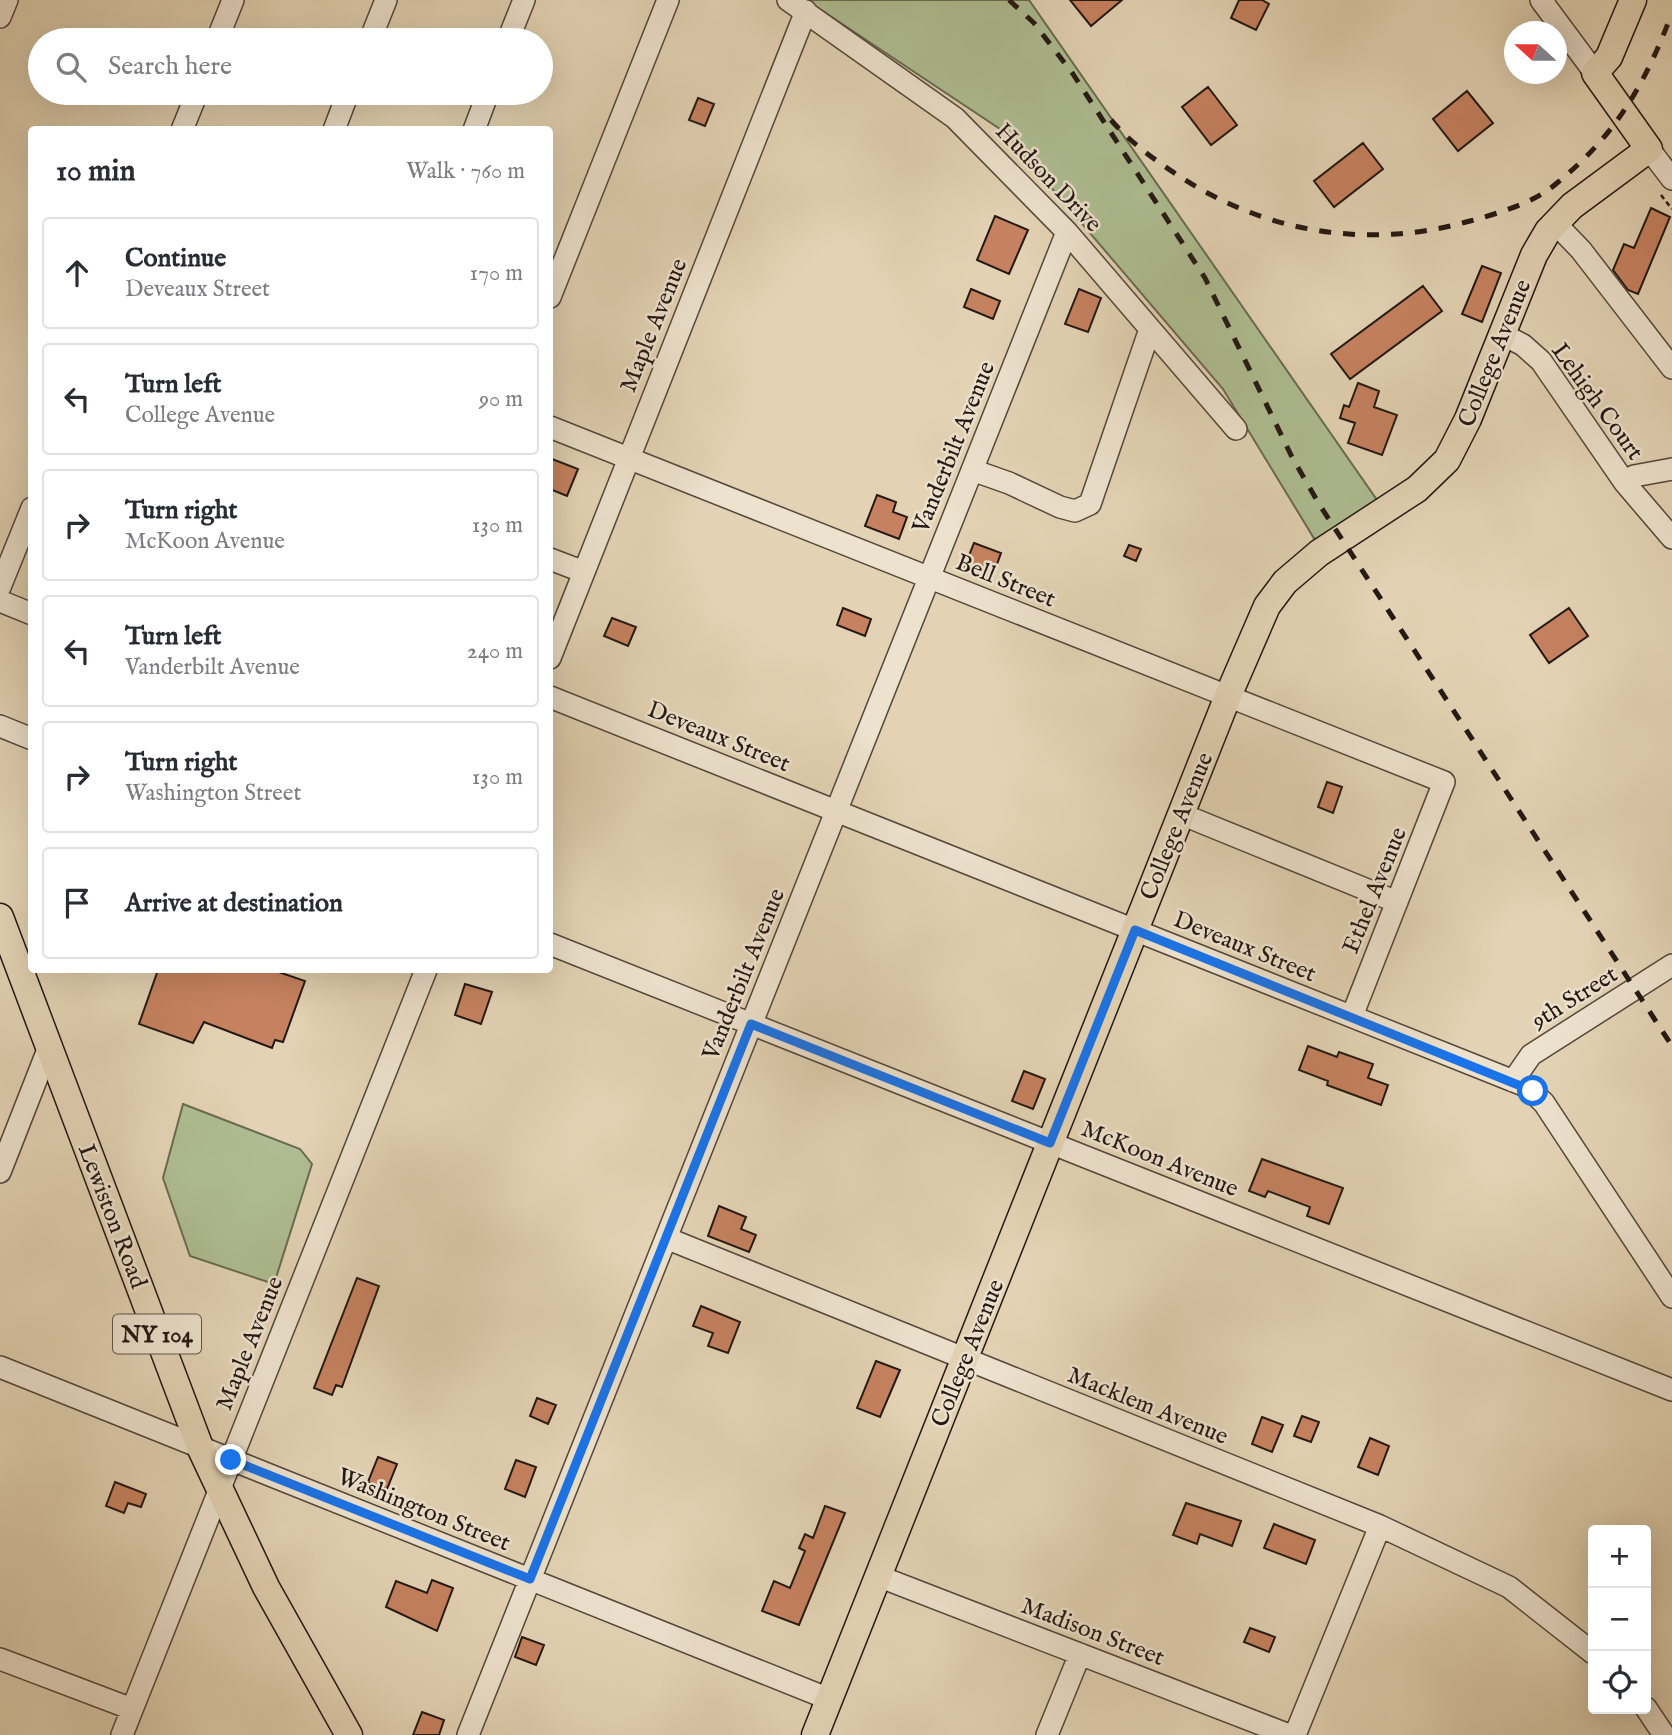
<!DOCTYPE html>
<meta charset="utf-8">
<style>
body{margin:0;font-family:"IM FELL English",serif;background:#f2f2f3;color:#2b2b33}
.controls{position:absolute;right:21px;bottom:21px;display:grid;overflow:hidden;border-radius:7px;box-shadow:0 7px 28px #0002}
.controls button{width:63px;height:63px;display:grid;place-items:center;padding:0;border:0;border-bottom:2px solid #e1e1e2;background:#fff;color:#2b2b33;font:35px sans-serif}
.compass{position:absolute;left:1504px;top:21px;width:63px;height:63px;border-radius:50%;background:#fff;box-shadow:0 7px 28px #0002;rotate:291deg}
.stop{position:absolute;width:21px;height:21px;margin:-16px;border:5px solid #1a73e8;border-radius:50%;background:#fff}
.stop.end{background:#1a73e8;border-color:#fff;box-shadow:0 2px 7px #0008}
.list{margin:0;padding:0;list-style:none}
h2{display:flex;justify-content:space-between;align-items:center;height:91px;margin:0;padding:0 28px;font-size:30px}
h2 small{font-size:23px;font-weight:400;color:#7c7c81}
.list li{display:grid;grid-template-columns:46px 1fr auto;gap:21px;align-items:center;box-sizing:border-box;height:112px;margin:0 14px 14px;padding:0 14px;border:2px solid #e1e1e2;border-radius:7px}
.list b{display:block;font-size:26px;white-space:nowrap}
.list p{margin:0;font-size:23px;white-space:nowrap;color:#7c7c81}
.list em{font-size:23px;font-style:normal;color:#7c7c81}
.icon{flex:none;width:38px;height:38px;fill:none;stroke:currentColor;stroke-width:2;stroke-linecap:round;stroke-linejoin:round}
.map{position:relative;flex:none;width:1672px;height:1735px;overflow:hidden}
.search{position:absolute;background:#fff;box-shadow:0 7px 28px #0002;left:28px;top:28px;width:525px;height:77px;display:flex;align-items:center;gap:18px;box-sizing:border-box;padding:0 24px;border-radius:38px;color:#7c7c81;font-size:26px}
.panel{position:absolute;background:#fff;box-shadow:0 7px 28px #0002;left:28px;top:126px;width:525px;height:847px;border-radius:7px}
.map>svg:first-child{display:block}
</style>
<div class="map">
<svg width="1672" height="1735" viewBox="0 0 1672 1735">
<rect width="100%" height="100%" fill="#e3d3b4"/>
<filter id="stains"><feTurbulence type="fractalNoise" baseFrequency=".00286" numOctaves="4"/><feColorMatrix values="0 0 0 0 .2 0 0 0 0 .09 0 0 0 0 .02 0 0 0 .5 -.17"/></filter>
<radialGradient id="worn" r=".72"><stop offset=".6" stop-color="#630" stop-opacity="0"/><stop offset="1" stop-color="#630" stop-opacity=".3"/></radialGradient>
<path fill="#aebe92" stroke="#686b52" stroke-width="2" d="M806,0H1029L1377,500L1315,540L1223,389L1003,131Z
M183,1104L300,1149L312,1164L274,1284L190,1256L163,1178Z"/>
<path fill="#c68260" stroke="#231813" stroke-width="2" d="M1070,0H1122L1091,26Z
M1239,0H1262L1269,4L1256,30L1231,18Z
M1208,87L1237,125L1211,145L1182,107Z
M1467,91L1493,123L1458,151L1433,119Z
M698,98L714,104L705,126L689,120Z
M1363,143L1383,169L1334,207L1314,181Z
M1651,208L1670,217L1638,294L1628,290L1613,270L1624,244L1634,248Z
M995,216L1028,230L1009,274L977,260Z
M1482,266L1501,273L1482,322L1462,314Z
M1423,286L1442,311L1350,379L1331,354Z
M971,289L1000,301L993,319L964,307Z
M1079,289L1101,298L1088,332L1065,324Z
M1358,383L1379,391L1374,407L1397,415L1382,455L1348,443L1355,423L1340,418L1344,405L1349,407Z
M552,459L578,469L567,496L550,489Z
M877,495L896,502L893,512L907,517L899,539L865,526Z
M974,543L1001,553L992,578L964,568Z
M1129,545L1141,549L1136,561L1124,556Z
M843,608L871,619L865,636L837,625Z
M1569,608L1588,636L1549,663L1530,635Z
M612,618L636,627L628,646L604,636Z
M1327,782L1342,787L1333,813L1318,807Z
M158,970H273L305,981L283,1042L275,1040L272,1048L204,1022L193,1043L139,1024Z
M465,984L492,992L481,1024L455,1015Z
M1308,1046L1337,1057L1339,1052L1373,1064L1368,1078L1388,1085L1381,1105L1327,1085L1328,1081L1299,1070Z
M1024,1071L1045,1079L1033,1109L1012,1101Z
M1262,1159L1343,1188L1329,1224L1307,1216L1310,1207L1268,1191L1265,1197L1249,1191Z
M719,1206L746,1217L741,1229L756,1235L749,1252L708,1236Z
M357,1278L379,1286L342,1387L336,1385L332,1395L314,1388Z
M701,1306L740,1322L728,1353L708,1346L713,1333L693,1326Z
M876,1361L900,1370L880,1417L857,1408Z
M537,1398L556,1405L548,1424L530,1416Z
M1302,1416L1319,1422L1311,1442L1294,1436Z
M1262,1417L1283,1425L1272,1452L1252,1444Z
M1370,1438L1389,1446L1378,1475L1358,1467Z
M378,1457L397,1464L387,1489L368,1482Z
M516,1460L536,1467L525,1497L505,1489Z
M115,1482L146,1494L141,1507L128,1503L124,1513L106,1506Z
M1186,1503L1241,1521L1232,1546L1200,1534L1197,1544L1173,1535Z
M825,1506L845,1513L799,1625L762,1611L774,1581L790,1588L805,1551L799,1548L805,1534L813,1538Z
M1274,1524L1315,1540L1306,1564L1264,1548Z
M432,1580L453,1588L437,1631L386,1607L396,1581L427,1593Z
M1250,1628L1275,1637L1269,1652L1244,1642Z
M522,1637L544,1645L536,1665L515,1657Z
M422,1712L444,1720L439,1735H413Z"/>
<g fill="none" stroke-linecap="round" stroke-linejoin="round">
<g stroke="#53473b" stroke-width="24">
<path id="minor" d="M788,0L955,118L1067,232L1236,429
M1541,0L1595,73
M0,17L7,0
M217,40L233,0
M370,40L386,0
M508,40L524,0
M182,130L197,93
M334,130L348,93
M474,130L488,93
M1649,149L1672,179
M1555,223L1581,250L1672,368
M550,297L668,0
M1502,334L1523,345L1541,361L1625,483L1672,538
M550,427L1444,782L1352,1016
M972,470L1009,483L1060,507L1075,511L1090,504L1150,329
M1625,483L1634,476L1672,469
M550,559L584,572
M0,587L32,508
M0,601L32,614
M550,658L806,11
M550,697L1526,1086L1544,1103L1672,1297
M0,726L32,739
M1181,814L1397,902
M550,944L1672,1390
M1513,1081L1531,1055L1672,965
M0,1172L49,1047
M666,1238L1380,1526L1509,1587L1593,1653
M0,1367L829,1699
M878,1576L1289,1735
M0,1659L132,1709
M1646,1708L1664,1735
M122,1735L426,970
M468,1735L1067,232
M1047,1735L1080,1654
M1295,1735L1380,1526"/>
</g>
<g stroke="#231813" stroke-width="29">
<path id="major" d="M0,917L200,1447L266,1587L349,1735
M815,1735L1228,696L1267,606L1285,582L1319,553L1417,489L1447,460L1468,419L1534,255L1548,231L1572,206L1649,149L1595,73L1609,57L1633,0"/>
</g>
<path stroke="#231813" stroke-width="2.5" stroke-dasharray="5 3.5" stroke-linecap="butt" d="M1661,195L1672,209"/>
<use href="#minor" stroke="#ede2ce" stroke-width="21"/>
<use href="#major" stroke="#e3d3b4" stroke-width="26"/>
<path stroke="#231813" stroke-width="5" stroke-dasharray="12 12" stroke-linecap="butt" d="M1009,0L1034,23L1073,74L1205,278L1292,457L1319,504L1672,1046
M1111,120C1129,141 1152,158 1176,174C1264,233 1368,250 1470,221C1499,213 1534,203 1557,183C1617,134 1645,84 1672,13"/>
</g>
<g fill="none" stroke-linecap="round" stroke-linejoin="round">
<path stroke="#1a73e8" stroke-width="9" d="M231,1460L530,1579L751,1024L1050,1143L1135,930L1533,1091"/>
</g>
<g text-anchor="middle" stroke-width="5" stroke-linejoin="round" paint-order="stroke">
<rect fill="#ede2ce" stroke="#60554b" stroke-width="2" x="113" y="1314.5" width="88" height="39" rx="5"/>
<g font-size="23" font-weight="bold" fill="#231813">
<text x="157" y="1342">NY 104</text>
</g>
<g font-size="24" fill="#231813" stroke="#ede2ce">
<text transform="translate(1049 177) rotate(46)" y="8">Hudson Drive</text>
<text transform="translate(653 325) rotate(-68)" y="8">Maple Avenue</text>
<text transform="translate(1494 353) rotate(-68)" y="8">College Avenue</text>
<text transform="translate(1598 401) rotate(54)" y="8">Lehigh Court</text>
<text transform="translate(953 447) rotate(-68)" y="8">Vanderbilt Avenue</text>
<text transform="translate(1006 580) rotate(22)" y="8">Bell Street</text>
<text transform="translate(719 736) rotate(22)" y="8">Deveaux Street</text>
<text transform="translate(1176 826) rotate(-68)" y="8">College Avenue</text>
<text transform="translate(1374 890) rotate(-68)" y="8">Ethel Avenue</text>
<text transform="translate(1245 946) rotate(22)" y="8">Deveaux Street</text>
<text transform="translate(743 974) rotate(-68)" y="8">Vanderbilt Avenue</text>
<text transform="translate(1574 997) rotate(-32)" y="8">9th Street</text>
<text transform="translate(1160 1158) rotate(22)" y="8">McKoon Avenue</text>
<text transform="translate(113 1216) rotate(69)" y="8">Lewiston Road</text>
<text transform="translate(249 1343) rotate(-68)" y="8">Maple Avenue</text>
<text transform="translate(967 1353) rotate(-68)" y="8">College Avenue</text>
<text transform="translate(1148 1405) rotate(22)" y="8">Macklem Avenue</text>
<text transform="translate(424 1509) rotate(22)" y="8">Washington Street</text>
<text transform="translate(1093 1631) rotate(21)" y="8">Madison Street</text>
</g>
</g>
<rect width="100%" height="100%" filter="url(#stains)"/>
<rect width="100%" height="100%" fill="url(#worn)"/>
</svg>
<div class="controls">
<button>+</button>
<button>−</button>
<button><svg class="icon" aria-label="locate" viewBox="0 0 24 24"><circle cx="12" cy="12" r="6"/><path d="M12 2v4M12 18v4M2 12h4M18 12h4"/></svg></button>
</div>
<svg class="compass" viewBox="-18 -18 36 36"><path d="M0-13l5 13h-10z" fill="#e53935"/><path d="M0 13l5-13h-10z" fill="#7c7c81"/></svg>
<div class="stop" style="left:1533px;top:1091px"></div>
<div class="stop end" style="left:231px;top:1460px"></div>
<div class="search"><svg class="icon" aria-label="search" viewBox="0 0 24 24"><circle cx="10" cy="10" r="6"/><path d="M15 15l6 6"/></svg>Search here</div>
<section class="panel">
<h2>10 min<small>Walk · 760 m</small></h2>
<ul class="list">
<li><svg class="icon" aria-label="ahead" viewBox="0 0 24 24"><path d="M12 20V5M6 11l6-6 6 6"/></svg><div><b>Continue</b><p>Deveaux Street</p></div><em>170 m</em></li>
<li><svg class="icon" aria-label="left" viewBox="0 0 24 24"><path d="M17 20v-9H6M10 6l-5 5 5 5"/></svg><div><b>Turn left</b><p>College Avenue</p></div><em>90 m</em></li>
<li><svg class="icon" aria-label="right" viewBox="0 0 24 24"><path d="M7 20v-9h11M14 6l5 5-5 5"/></svg><div><b>Turn right</b><p>McKoon Avenue</p></div><em>130 m</em></li>
<li><svg class="icon" aria-label="left" viewBox="0 0 24 24"><path d="M17 20v-9H6M10 6l-5 5 5 5"/></svg><div><b>Turn left</b><p>Vanderbilt Avenue</p></div><em>240 m</em></li>
<li><svg class="icon" aria-label="right" viewBox="0 0 24 24"><path d="M7 20v-9h11M14 6l5 5-5 5"/></svg><div><b>Turn right</b><p>Washington Street</p></div><em>130 m</em></li>
<li><svg class="icon" aria-label="arrive" viewBox="0 0 24 24"><path d="M6 21V4h12l-3 4 3 4H6"/></svg><div><b>Arrive at destination</b></div></li>
</ul>
</section>
</div>
